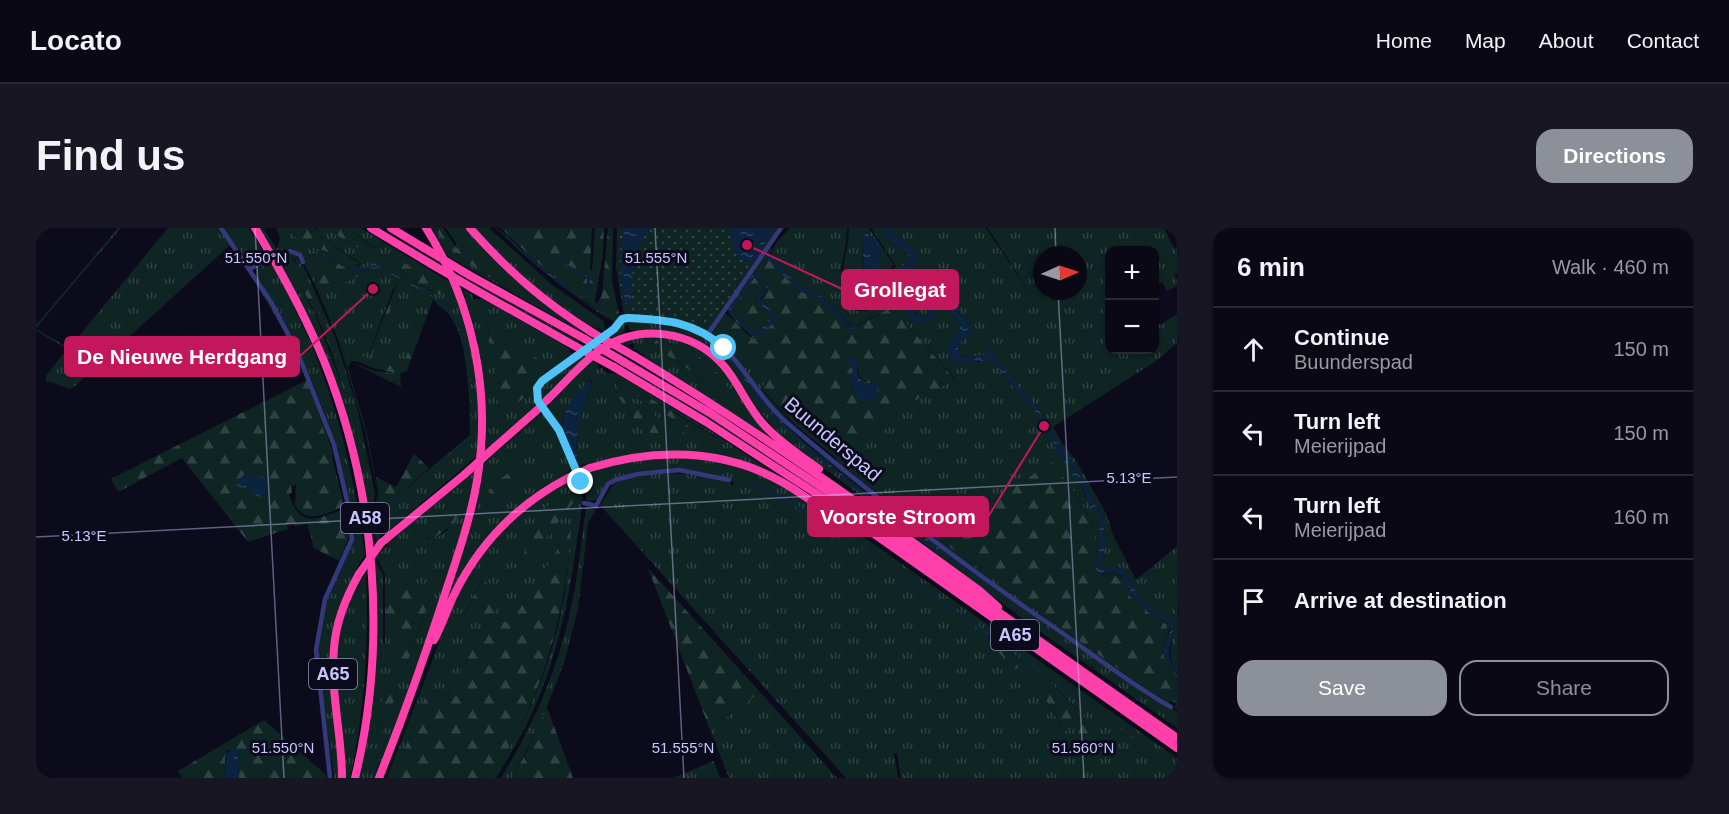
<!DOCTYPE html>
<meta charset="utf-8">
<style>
body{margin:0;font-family:Helvetica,sans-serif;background:#171622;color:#f1f3f6}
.controls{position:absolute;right:18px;top:18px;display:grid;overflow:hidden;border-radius:12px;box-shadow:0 2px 4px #0004}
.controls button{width:54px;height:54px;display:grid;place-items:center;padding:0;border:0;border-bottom:2px solid #292934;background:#090814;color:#f1f3f6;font:30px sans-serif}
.compass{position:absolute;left:997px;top:18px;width:54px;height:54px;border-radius:50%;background:#090814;box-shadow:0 2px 4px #0004;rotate:87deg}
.stop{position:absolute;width:18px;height:18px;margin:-14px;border:4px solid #4fc3f7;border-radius:50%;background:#fff}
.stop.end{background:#4fc3f7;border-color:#fff;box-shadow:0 2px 6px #0008}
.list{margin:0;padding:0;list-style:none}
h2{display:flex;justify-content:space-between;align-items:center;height:78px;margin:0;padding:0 24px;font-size:26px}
h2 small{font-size:20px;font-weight:400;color:#999aa0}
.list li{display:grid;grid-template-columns:39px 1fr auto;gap:18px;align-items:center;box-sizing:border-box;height:84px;padding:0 24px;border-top:2px solid #292934}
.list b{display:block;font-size:22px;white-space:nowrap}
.list p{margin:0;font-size:20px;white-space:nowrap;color:#999aa0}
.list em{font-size:20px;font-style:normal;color:#999aa0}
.actions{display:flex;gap:12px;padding:18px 24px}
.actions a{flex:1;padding:14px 0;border:2px solid #8c9099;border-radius:18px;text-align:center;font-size:21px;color:#8c9099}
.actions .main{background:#8c9099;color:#fff}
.icon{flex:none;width:33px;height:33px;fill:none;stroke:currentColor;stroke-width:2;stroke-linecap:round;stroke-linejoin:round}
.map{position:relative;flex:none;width:1141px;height:550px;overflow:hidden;border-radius:18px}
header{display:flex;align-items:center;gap:36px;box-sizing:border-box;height:84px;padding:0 30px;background:#090814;border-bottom:2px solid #292934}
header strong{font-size:28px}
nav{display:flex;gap:33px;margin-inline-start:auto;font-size:21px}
.intro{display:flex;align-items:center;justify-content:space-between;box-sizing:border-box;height:144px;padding:0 36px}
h1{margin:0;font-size:42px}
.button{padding:15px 27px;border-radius:18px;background:#8c9099;color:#fff;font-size:21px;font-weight:700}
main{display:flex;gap:36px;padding:0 36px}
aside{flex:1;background:#090814;border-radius:18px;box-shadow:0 2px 4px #0004}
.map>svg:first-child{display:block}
</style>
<header>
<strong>Locato</strong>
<nav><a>Home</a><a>Map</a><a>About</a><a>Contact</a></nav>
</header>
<div class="intro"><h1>Find us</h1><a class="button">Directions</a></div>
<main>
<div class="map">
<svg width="1141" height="550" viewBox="0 0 1141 550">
<defs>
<pattern id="grass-tufts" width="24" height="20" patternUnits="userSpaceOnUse" patternTransform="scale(1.5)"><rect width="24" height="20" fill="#0e2523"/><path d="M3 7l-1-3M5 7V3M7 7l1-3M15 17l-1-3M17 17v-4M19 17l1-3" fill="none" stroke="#304344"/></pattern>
<pattern id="forest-firs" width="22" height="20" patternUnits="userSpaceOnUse" patternTransform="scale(1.5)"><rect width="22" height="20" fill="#0e2523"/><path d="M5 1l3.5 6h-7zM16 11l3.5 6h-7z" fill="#304344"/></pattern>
<pattern id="park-dots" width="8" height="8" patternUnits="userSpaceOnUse" patternTransform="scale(1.5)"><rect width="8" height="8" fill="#0e2523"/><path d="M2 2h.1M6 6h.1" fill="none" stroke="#304344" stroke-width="1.8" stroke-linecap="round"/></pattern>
<pattern id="water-ripples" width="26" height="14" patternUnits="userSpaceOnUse" patternTransform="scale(1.5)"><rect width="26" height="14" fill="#0b233f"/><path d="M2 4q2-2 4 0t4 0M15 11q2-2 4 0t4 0" fill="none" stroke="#2d415c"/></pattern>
</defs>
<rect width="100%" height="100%" fill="#0c0b1b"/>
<path fill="url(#grass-tufts)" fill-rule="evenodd" d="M82,0H85L0,100V97Z
M132,0H178L183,3L179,0H184C211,41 240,81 261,126C276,158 287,192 297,226L296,228C285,202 280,174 269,148C249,101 224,62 197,20L193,18L39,158L34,161L12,153L10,155V148L31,121L0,103V101L33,120Z
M187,0H213L231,31L217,37L213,36Z
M223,0H227L241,21L244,10L240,0H251L257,8L322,38L326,36L270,0H278L285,5L280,0H288L332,25L339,19L310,0H325L415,55L427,88L440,142L443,184L441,228L349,306L347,305L340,314L337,289L342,266L330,206L302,111L283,66L341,40L320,44L293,31L278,55L262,24C253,20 246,20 239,26ZM349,26L402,54L404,68L349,37ZM362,53L364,54L337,124L334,123L356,64ZM395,69C399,75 411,83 417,91C432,113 434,180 434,207L345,282L331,205L306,120L314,124L365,141Z
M396,0H399L413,23L422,27V28L426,29L443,43L474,62L471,54L436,16L424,0H432L462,33L555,106L553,107L547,105L412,28Z
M439,0H453L515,56L563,90L568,94L569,102L568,104L563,100L556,99C512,72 474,39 439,0Z
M460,0C473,8 486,24 498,35C520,55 545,75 572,87L548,73L549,70L547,72L499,34L463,0L496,30L546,70L552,56L551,51L502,25L503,23L555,49L550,72L574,87L572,90C530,65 494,34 460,0Z
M754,0H811C811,32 792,58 821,83H830L846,75V53L860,38L835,0H847C854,19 866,17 874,31L871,36C858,43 844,48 851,65L865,72L871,87L881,96L892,94L897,89L900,77L904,75L913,81L925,97L924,102L912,116L915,131C930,143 942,130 957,133L980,163L998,182L1007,203L1015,210L1021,224L1033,236L1038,247L1046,257L1049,268L1065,292L1062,307L1065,315L1059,337L1060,343L1067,347L1077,343L1087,350L1090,358L1104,377L1133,396V402L1127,425L1141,450V460L1135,443L1126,426L1131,397L1099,375L1079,347L1074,346L1064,350C1049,341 1062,330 1061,316C1060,290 1032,255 1016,234L902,310L880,293L877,294L801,233V231L808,236L796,226L860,181L919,151L856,79L817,99L786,68L764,59L734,27L741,14Z
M813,0H833L858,37L844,51V75L830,82H821C794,58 813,30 813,0ZM825,8H836C848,21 845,35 836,50C821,44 830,22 825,8Z
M854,0H950L1000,75L952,0H1128L1138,20L1141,19V45L1138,47L1141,52V58L1131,63L1126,54L1119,58L1118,22H1074V122H1118L1119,89L1123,96H1125L1141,86V115L1120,133L1017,199L1027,216L1041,234L1071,287L1077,307L1100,352L1141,318V444C1127,427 1141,411 1135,393L1104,372L1086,340L1079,339L1064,342V336L1070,316L1067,305L1070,292L1057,274L1051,258L1026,222L1001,179L983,160L950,118L953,123L951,127L932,129L924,127L921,117L935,104L923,84L908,67L895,72L892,87L886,90C878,87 879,82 875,75C868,67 855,68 857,55L877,43C889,18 864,18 854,0ZM1006,27H1042V55H1044L1042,63H1006Z
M251,24L259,25L269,41L300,112L321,179L339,266L335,290L336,318L325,247L276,97L241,30ZM258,30L274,62L310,160H307L279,86L252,35L250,31Z
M233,35C246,48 254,70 262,87C300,167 318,244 329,327C322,337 319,344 314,354C281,417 300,483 302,550H298L293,504L296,550H294L281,431L289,376L316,314L312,276L287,182L276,155L263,126L220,48V42Z
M434,52L537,109L544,113L543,115L534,110L436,55Z
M427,61L436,66L437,71H446L452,74L529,117L534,122L533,124L538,125L500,160L501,175L498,176V180L450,221C453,165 445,114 427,61ZM451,104L518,140L497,153L489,169L462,155L457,121Z
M688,85L692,87L683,101L739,144L725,161L755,194L736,179L675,107V103Z
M590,91L625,93L666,105L683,117L697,132L731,176L874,296L1006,394L1141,484V500L995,397L747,209C708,174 693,113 635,103C621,100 606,103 594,102L592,97L590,96L588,105L577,110L572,107ZM604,93L629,94L661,104L677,113L696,133L741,189L791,233L884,306L882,307C833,270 783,233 739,190C714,166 700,130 670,111C649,97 628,96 604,95Z
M612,107L655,115L682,134L713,180L765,230L608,129L609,127L604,125L603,123L597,121L599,115L592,117L593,119L583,113ZM623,112C668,125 672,134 695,172L682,164L672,155L622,121Z
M543,127L548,130L509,169L504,171L502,162L504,157Z
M554,133L562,137V141L566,140L570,145L581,146L675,203L764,262L748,253L662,225L544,237C534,210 548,177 556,153L554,151C546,161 525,183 526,196C527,209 537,225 542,237L540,239L524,201L510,181ZM583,152H584L682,210L679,214L671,210L586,162L580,158ZM584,168L650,206V209L608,204L583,170Z
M585,136L677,191L736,229L1141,514V516L742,236L583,137Z
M508,184L519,198L538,239L455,306L407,390L440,283L448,236Z
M620,230H650L690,235L736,252L782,279L839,317L1141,530C1141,538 1140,543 1135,550H865L861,525L858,526L862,550H810L564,277L578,255L577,254C610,244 642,243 675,250C684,251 691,251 697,258L698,255L694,251L641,242L577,252L562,271L554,274L550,272V263L544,249H547L552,267L553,258L549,248L552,245L587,235ZM950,407L1007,447L1048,488L1028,503L989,436L977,442Z
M439,244C418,349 377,450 340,550H323L329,518L338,331L347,346V415L349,416V346L340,329L365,304ZM415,279L422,282C419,296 407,311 391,311L389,309L406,287ZM394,369L370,439L350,420L357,419L361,413L356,406ZM348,458L362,461L338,525Z
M542,250C550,270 544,292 541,313C533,372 521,429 497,483C488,504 475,524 464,544L460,550H454C492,495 519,428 529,361C532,341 533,321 535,301L474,396L455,388L467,365L445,353L428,387L450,397L410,471L394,458L357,550H351L418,376L439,337L470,298L501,272ZM536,265V275L493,331L490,334L485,331L509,284V280Z
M550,279L560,282L552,295L542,381L528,435L505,494L476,550H465C497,498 521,444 534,384C542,350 545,314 550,279Z
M883,297L1110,461L1130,473L1141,471V482L1138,479L1140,476L1136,473L1131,475C1044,425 963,359 883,299Z
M330,344C333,414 329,482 314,550H308L299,447L304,393L316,364L323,358Z
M724,464L801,550H693L674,502Z
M678,533L684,550H637Z"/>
<path fill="url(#forest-firs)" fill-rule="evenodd" d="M251,0H270L326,37L317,36L257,8Z
M288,0H310L339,20L332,25Z
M399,0H407L421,21L420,15L410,0H424C440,22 463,40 475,62L443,43L426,29H421L422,26L413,23Z
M465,0H556L554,42L556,43L559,0H568L567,24L559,73L561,76L566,67L572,0H577L576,52L583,86L580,95L572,90L573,87L550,72L555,49L503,23V25L551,51L552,56L547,71L496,30Z
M734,19L737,22L729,28L763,63L782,70L815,102L824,99L823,97L856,79L919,152L860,182L797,226L902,310L1016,234C1031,255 1060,290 1061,316C1062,330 1049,341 1064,350L1074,346L1079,347L1099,375L1131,397L1126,426L1135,443L1141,461V471L1131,473L1110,461L883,297L759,197L725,160L738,144L682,101L692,87L711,106L721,113L698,92L691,81ZM721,43L734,56L725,72H720L732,55L721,46L695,82L719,106L741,87L720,109L693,83L718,45ZM813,129L821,132C821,147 824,155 840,156L821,170L820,164L815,158L817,142L810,132Z
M349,25L402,54L405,68L349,37Z
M252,28C269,32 304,139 310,160H307C297,127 285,91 266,61C261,52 249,38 252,28Z
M293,31C310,39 319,49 338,39L341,40L283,66L278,55Z
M362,53L364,54L337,125L334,124Z
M394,70L397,71L371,143L364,145L365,159L317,135L339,143L363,146L337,140L320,133H315L312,140L306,118L314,124L365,141Z
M452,102L518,140L497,153L489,169L471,182L462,181L461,147Z
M621,112C656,118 679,137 697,167L695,172L682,164L668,152L622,121L618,115Z
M271,152L295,225L308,276L306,280C288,286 271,296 259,278L260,257L255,258L256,264L253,267C265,301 279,291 306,282L307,286H310L313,309L303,333L278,320L271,295L259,299L257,295L251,297L252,301L212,314L146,230L82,264L75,251Z
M584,152L682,211L679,214L671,210L586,162L580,158Z
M584,168L650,206V209L608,204L583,170Z
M378,226L393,240L345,283L340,249L360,259Z
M476,244L482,246L487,253L463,274L454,263C458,254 467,248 476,244Z
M536,265L537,275L493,331L491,334L485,331L509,284V280Z
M415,279L423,282L419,295L397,311L386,309L385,304Z
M535,300C530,388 505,476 454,550H357L394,457L410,471L450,397L428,388L446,352L467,365L455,388L474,396Z
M612,340L724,464L674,502Z
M370,349L394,368L370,439L349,435L350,419H357L361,413C340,387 352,371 370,349Z
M949,407L1007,447L1058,499L1048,509L1034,498L1029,504L989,437L977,442Z
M348,458L362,461L338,526Z
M511,479L537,550H476L491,523Z
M228,492L290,547V550H203L202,522H192L189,530L190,550H146L142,543Z"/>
<path fill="url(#park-dots)" d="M581,0H743L672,104C644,93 617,90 588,88L580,39Z"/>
<path fill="url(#water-ripples)" d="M461,0L499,34L547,72L552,51L504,23L554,49L548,73L572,88C531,65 494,34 461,0Z
M588,0H616C596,17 595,53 595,78L593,80C581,61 585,22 588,0Z
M693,0H739L728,17L725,18L727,22L717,35C692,30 700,17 693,0Z
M847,0H854C861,14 892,23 877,41C872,49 863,49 857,55V60L859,65L870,69L880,87L886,90L892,87L893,77L897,70L907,67L912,70L914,75L936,100L932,109L921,117L924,127L929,129L951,127L953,123L950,118L953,116L952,118L983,160L1001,179L1026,222L1038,235L1041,244L1051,258L1057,274L1070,293L1067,305L1070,316L1064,336L1065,342L1077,339L1086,340L1096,357L1141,319L1096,358L1107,374L1133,391L1136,396L1141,394L1137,397C1138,408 1133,417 1133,427C1134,436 1141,441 1141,450L1127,425L1134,401L1132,395L1104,377L1090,358L1086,348L1077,343L1065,347L1060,343L1059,337L1065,315L1062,307L1065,292L1052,274L1046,257L1038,248H1035V239L1021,224L1015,210L1007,203L998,182L980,163L957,133C942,129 930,144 915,131C906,111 921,111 925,97L913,81L904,75L900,77L897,89L892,94L881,96L871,87L865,72L851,65C844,48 858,43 871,36L874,31C867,17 854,19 847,0Z
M830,6C851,11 845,38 836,50C821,43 831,22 825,8Z
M273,20C294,24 324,57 342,29L340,37C358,48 389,61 405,74C435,99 439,174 435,210L385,248L341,290L339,289L392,242L435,208C437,169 434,105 405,76C395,66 355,47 338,38L329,42L320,43Z
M732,24L764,59L786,68L815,98L823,97L824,100L815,102L782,70L763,63L729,28Z
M721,43L734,56L724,71L737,85L735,87L720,71L732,56L721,46L695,82L719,106L741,87L744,90L720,110L712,104L692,82L718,45Z
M224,45C275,128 304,211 321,307C313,335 295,358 288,389C276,439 294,498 298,550L283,439L285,400L295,362L319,310V297L302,222L280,158L262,115Z
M603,93C624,91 650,96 669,108C700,127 716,164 742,190C785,232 835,269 884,305L882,307C832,269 778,231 734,185C711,161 697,127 668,109C655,101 640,97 625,96C617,95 609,96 603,93Z
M813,129L821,132C822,137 820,142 822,147C826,157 836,154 843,158C843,172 833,175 821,170L813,151L817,142L810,132Z
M554,152L555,156C548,176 538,206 541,227C543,241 556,255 552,268L551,259L527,200C524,183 542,164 554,152Z
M209,246L232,250L230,257L233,262L225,269L219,267L213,260L200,259L203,251Z
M705,252C741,259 787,294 819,315C884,357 948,401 1010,446C1049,474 1088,504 1129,529L1106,516C1031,462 955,409 879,356C824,319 768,278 705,252Z
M889,309L1041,425L1139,494L1040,424L890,313L888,311Z
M196,521L202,522L203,550H190V526Z"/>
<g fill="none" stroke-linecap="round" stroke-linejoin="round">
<path stroke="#35387b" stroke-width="4.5" d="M185,0L235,74L261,123L298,217L312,277L316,311L289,371L280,422L294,550
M243,27L254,23L264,27L267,34
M214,41L230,33
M672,106L745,0
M545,254L528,212L502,173L501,160L506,153L536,129L578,101L586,91C609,86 654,94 674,108C705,130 720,168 749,193C835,266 925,336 1019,400C1058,427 1094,456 1135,479
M548,275L560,278L572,256L579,252L602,246L643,242L693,252"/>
<path stroke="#ff40aa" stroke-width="8" d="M219,0C245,43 269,87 288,133C340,263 352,415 319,550
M335,0L395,36
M355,0L388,20
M434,0C473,44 508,74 557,105
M433,47L549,111
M438,61L539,118
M598,128C718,200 831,280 944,363L962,379
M588,134L674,185L794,265L1141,510
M578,139L670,194L790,272L1141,520
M511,172C528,156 545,135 564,122C603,95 657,102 688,138C704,157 712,180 729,198C745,215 765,228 783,241
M459,219L500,183
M554,240C618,220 686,220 746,254C769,267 792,287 817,296
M345,315L429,246
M398,412C406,398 410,384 417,369C442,317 480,277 532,250
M306,550C306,507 294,464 298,420C300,393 310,369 323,346
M343,550C366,492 387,434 406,375C419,335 434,294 441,253C456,165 437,75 390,0"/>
<path stroke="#ff40aa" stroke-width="8" d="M388,20L433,47
M395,36L438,61
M557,105L598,128
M549,111L588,134
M539,118L578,139
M500,183L511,172
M429,246L459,219
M532,250L554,240
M323,346L345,315"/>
</g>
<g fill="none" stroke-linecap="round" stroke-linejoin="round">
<path stroke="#4fc3f7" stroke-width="8" d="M545,254L523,202L502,173L501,160L506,153L578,101L586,91L591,90C630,92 658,93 688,120"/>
</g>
<path fill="none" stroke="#c8c5ff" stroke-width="1.5" stroke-opacity="0.45" d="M219,0L248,550M619,0L648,550M1019,0L1020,27M1022,63L1048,550M0,309L1141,249"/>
<g text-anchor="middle" stroke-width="6" stroke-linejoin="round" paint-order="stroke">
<g fill="#0c0b1b" stroke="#908dbb" stroke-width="1.5">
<rect x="305" y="275" width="48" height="30" rx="4.5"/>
<rect x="955" y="392" width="48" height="30" rx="4.5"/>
<rect x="273" y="431" width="48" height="30" rx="4.5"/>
</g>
<g font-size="18" font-weight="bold" fill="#c8c5ff">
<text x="329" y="296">A58</text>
<text x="979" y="413">A65</text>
<text x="297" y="452">A65</text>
</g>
<g font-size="20" fill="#c8c5ff" stroke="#0c0b1b">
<text transform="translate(797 211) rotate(40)" y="7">Buunderspad</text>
</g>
</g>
<g font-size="15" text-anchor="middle" fill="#c8c5ff" stroke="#0c0b1b" stroke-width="6" stroke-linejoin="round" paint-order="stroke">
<text x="220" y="35">51.550°N</text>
<text x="620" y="35">51.555°N</text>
<text x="1093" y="255">5.13°E</text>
<text x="48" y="313">5.13°E</text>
<text x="247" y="525">51.550°N</text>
<text x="647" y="525">51.555°N</text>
<text x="1047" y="525">51.560°N</text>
</g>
<path fill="none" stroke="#c2185b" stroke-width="2" d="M711 17L806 61M337 61L263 129M1008 198L952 289"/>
<g fill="#c2185b" stroke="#0c0b1b" stroke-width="2">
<circle cx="711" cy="17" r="6"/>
<circle cx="337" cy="61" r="6"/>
<circle cx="1008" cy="198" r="6"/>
</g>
<g fill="#c2185b" stroke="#c2185b" stroke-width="2">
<rect x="806" y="42" width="116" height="39" rx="6"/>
<rect x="29" y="109" width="234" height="39" rx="6"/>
<rect x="772" y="269" width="180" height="39" rx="6"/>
</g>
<g font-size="21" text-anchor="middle" font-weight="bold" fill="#fff">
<text x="864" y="69">Grollegat</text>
<text x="146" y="136">De Nieuwe Herdgang</text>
<text x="862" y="296">Voorste Stroom</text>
</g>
</svg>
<div class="controls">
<button>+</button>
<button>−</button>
</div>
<svg class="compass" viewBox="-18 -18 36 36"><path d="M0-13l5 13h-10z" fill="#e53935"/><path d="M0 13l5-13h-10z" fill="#999aa0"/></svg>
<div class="stop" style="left:688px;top:120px"></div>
<div class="stop end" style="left:545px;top:254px"></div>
</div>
<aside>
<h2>6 min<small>Walk · 460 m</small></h2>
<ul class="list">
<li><svg class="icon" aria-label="ahead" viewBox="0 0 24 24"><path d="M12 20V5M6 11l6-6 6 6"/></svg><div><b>Continue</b><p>Buunderspad</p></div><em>150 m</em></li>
<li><svg class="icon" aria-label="left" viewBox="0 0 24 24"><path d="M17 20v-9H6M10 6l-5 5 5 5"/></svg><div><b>Turn left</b><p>Meierijpad</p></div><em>150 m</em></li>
<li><svg class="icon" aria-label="left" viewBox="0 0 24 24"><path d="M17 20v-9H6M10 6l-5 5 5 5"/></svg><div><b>Turn left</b><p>Meierijpad</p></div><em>160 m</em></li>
<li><svg class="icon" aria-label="arrive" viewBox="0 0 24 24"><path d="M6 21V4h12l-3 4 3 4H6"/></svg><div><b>Arrive at destination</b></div></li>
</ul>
<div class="actions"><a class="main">Save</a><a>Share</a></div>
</aside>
</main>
